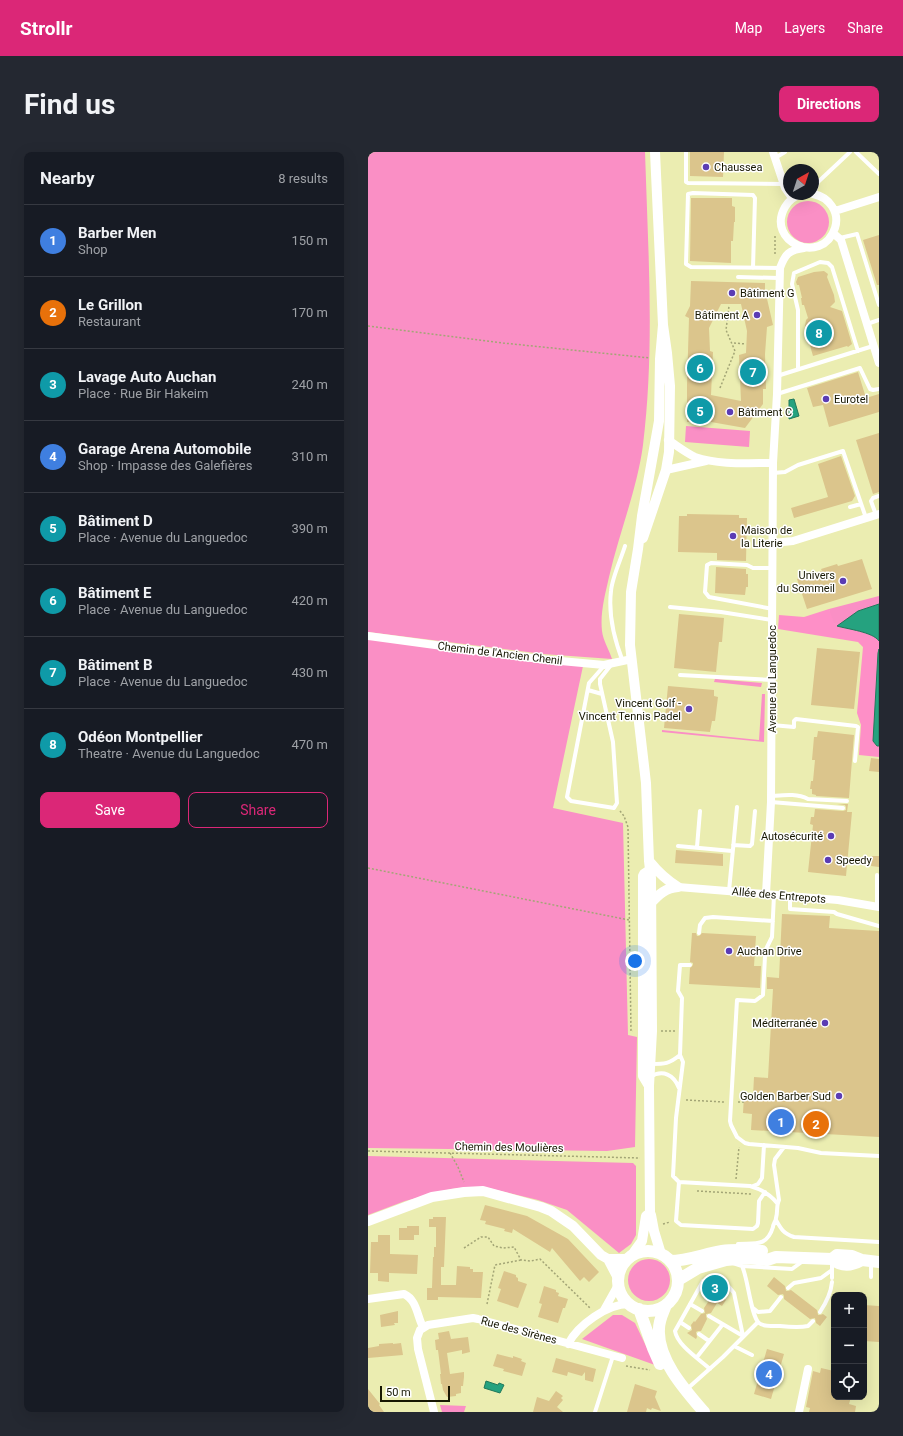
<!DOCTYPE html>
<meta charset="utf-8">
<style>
body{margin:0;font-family:Roboto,sans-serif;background:#242831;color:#f1f3f6}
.controls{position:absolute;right:12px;bottom:12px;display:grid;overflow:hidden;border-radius:8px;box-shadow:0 4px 16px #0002}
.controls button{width:36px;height:36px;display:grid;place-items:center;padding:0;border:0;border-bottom:1px solid #363941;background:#171b24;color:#f1f3f6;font:20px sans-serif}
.compass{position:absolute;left:415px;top:12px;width:36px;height:36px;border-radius:50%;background:#171b24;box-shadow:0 4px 16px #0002;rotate:39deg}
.scale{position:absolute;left:12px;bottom:10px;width:70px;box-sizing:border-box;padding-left:4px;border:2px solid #171702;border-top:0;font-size:11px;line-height:14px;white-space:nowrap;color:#171702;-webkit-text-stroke:3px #fff;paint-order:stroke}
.you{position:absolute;left:267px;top:809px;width:14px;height:14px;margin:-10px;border:3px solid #fff;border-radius:50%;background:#1a73e8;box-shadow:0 0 0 6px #1a73e833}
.badge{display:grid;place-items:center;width:26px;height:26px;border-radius:50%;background:#db2777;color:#fff;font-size:13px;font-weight:700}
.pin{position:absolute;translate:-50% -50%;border:2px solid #fff;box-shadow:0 1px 4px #0006}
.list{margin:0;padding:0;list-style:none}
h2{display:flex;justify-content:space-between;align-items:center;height:52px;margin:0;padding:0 16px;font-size:17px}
h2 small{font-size:13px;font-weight:400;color:#9ea1a6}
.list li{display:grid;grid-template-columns:26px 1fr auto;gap:12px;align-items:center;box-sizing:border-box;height:72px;padding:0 16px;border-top:1px solid #363941}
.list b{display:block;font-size:15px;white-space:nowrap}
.list p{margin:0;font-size:13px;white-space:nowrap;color:#9ea1a6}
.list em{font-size:13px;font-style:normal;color:#9ea1a6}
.actions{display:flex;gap:8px;padding:12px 16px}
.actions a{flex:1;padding:9px 0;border:1px solid #db2777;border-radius:8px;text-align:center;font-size:14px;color:#db2777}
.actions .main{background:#db2777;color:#fff}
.icon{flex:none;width:22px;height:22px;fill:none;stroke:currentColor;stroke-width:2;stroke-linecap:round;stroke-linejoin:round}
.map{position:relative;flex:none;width:511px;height:1260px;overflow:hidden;border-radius:8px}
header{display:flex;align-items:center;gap:24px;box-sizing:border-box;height:56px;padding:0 20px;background:#db2777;color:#fff}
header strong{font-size:19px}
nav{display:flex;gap:22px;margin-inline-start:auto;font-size:14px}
.intro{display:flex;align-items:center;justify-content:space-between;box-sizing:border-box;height:96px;padding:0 24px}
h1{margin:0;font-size:28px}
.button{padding:10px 18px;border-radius:8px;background:#db2777;color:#fff;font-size:14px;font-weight:700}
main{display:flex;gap:24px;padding:0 24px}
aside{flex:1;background:#171b24;border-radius:8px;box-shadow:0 4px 16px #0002}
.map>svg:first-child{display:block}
</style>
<header>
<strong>Strollr</strong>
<nav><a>Map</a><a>Layers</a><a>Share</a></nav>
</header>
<div class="intro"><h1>Find us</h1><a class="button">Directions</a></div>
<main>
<aside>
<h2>Nearby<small>8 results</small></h2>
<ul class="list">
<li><span class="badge" style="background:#3f7fe0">1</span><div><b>Barber Men</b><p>Shop</p></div><em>150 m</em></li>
<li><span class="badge" style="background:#e8710a">2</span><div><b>Le Grillon</b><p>Restaurant</p></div><em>170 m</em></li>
<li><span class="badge" style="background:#0f9aa8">3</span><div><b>Lavage Auto Auchan</b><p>Place · Rue Bir Hakeim</p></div><em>240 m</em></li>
<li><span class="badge" style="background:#3f7fe0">4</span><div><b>Garage Arena Automobile</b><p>Shop · Impasse des Galefières</p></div><em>310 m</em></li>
<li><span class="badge" style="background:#0f9aa8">5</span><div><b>Bâtiment D</b><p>Place · Avenue du Languedoc</p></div><em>390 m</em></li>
<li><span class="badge" style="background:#0f9aa8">6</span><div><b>Bâtiment E</b><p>Place · Avenue du Languedoc</p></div><em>420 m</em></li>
<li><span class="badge" style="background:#0f9aa8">7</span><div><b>Bâtiment B</b><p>Place · Avenue du Languedoc</p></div><em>430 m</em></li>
<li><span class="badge" style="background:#0f9aa8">8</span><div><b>Odéon Montpellier</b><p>Theatre · Avenue du Languedoc</p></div><em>470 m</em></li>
</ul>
<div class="actions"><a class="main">Save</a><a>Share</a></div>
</aside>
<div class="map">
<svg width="511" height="1260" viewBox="0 0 511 1260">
<rect width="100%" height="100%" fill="#ebedb1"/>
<path fill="#fa8fc5" d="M0,0H277C280,98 287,196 275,293C269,338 251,381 241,425C237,443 232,461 234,479C235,488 241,498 244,507L175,502L0,480Z
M419 70a21 21 0 1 1 42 0a21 21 0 1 1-42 0Z
M318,274L382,279L381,295L317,290Z
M511,444V458L503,478L463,471L461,457Z
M0,486L215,514L185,656L255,671L260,883L269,885L267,995L239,999L0,996Z
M347,527L394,531L393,535L346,530Z
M394,542H397L396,590L294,580V578L391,588Z
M0,1004L265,1011L268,1014V1083L263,1092L251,1101L199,1058L170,1048L116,1035H101L83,1037L37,1049L0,1063Z
M260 1128a21 21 0 1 1 42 0a21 21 0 1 1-42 0Z
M245,1163H254L267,1171L287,1213L214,1187Z
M72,1253L98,1254L96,1260H74Z"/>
<path fill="#fe8fc7" d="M461,457L466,471L496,476L511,481V605L491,603L493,573L489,561L495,495L490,490L410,477L411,463L436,465Z"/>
<path fill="#25a27f" stroke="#21785a" d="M426,247L431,264L421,267V248Z
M511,452V489C505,480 479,477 469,474L490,459Z
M511,497V594H509L505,589L510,501Z
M118,1229L130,1233L131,1231L136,1233L132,1241L116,1236Z"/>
<path fill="#dbc58c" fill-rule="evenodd" d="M322,0H356L355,25L322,24Z
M323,46H364V54L367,55V70H366L365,89H363V111L322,109Z
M511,83V133H509L495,88Z
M456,119L460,122L459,125L466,143L467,150L462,155L474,159L484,192L480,195L479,194L445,204L439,183H440L438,175L437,174L438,168L440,166L436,153H434L433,146H434L431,133H429L428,130L430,125L446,120Z
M323,129L397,131V138L405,173L399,175L397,202L398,237H395V252L377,276L343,270H319V233L321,166L317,164L322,154ZM353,152H373L379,179L378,201L371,203L373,249L343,243L345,200L342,199L341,176Z
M490,220L498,246L511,242V260L461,275L455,253L445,255L439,236Z
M511,281V340L505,342L488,288Z
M473,304L487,344L484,349L426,366L423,356L460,345L450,312Z
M319,362L371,363V366H379L378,409L349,408V401L310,400L311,364H319Z
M494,407L504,437L439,457L429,427L454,419L453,417L469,412L470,414Z
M348,415L378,417V422H380V435H378L377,443L347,441Z
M311,462L356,466L354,490H351L348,520L306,516Z
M449,496L492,500L486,557L443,553Z
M300,534L346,538V544L350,545L347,569H344L342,580L296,576Z
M450,579L486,583L481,646L448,644V643L444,642V637H442L443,629H445L447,608H444L446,585H449Z
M503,606L511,607V620L501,619Z
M469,652H480L479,660H484L478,724L440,720L445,673L442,672L443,665H446L447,657L475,659L478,658V655L477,653Z
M308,698L355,702V714L307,711Z
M504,704H511V715L503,714Z
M414,762L462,764L461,776L511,779V985L383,978L384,962L375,961L376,944H385L386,925L400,926L405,837H399V825L411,826Z
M324,781H328L329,784H331L334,781L388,784L386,814H393L392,836L321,832L322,816L325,813V811L322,810Z
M117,1053L159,1064L200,1087L231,1120L221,1130L216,1125L212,1129L184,1096L182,1100L145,1077L144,1081L136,1079L137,1077L117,1072L118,1069L112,1068Z
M65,1065H78L76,1115H73V1133H88L89,1114L102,1115V1117H105V1120H115L113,1146L70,1145V1148H59V1136H64L65,1105H66V1095H68V1075H61V1067H65Z
M39,1074H51V1083H46V1088H31V1076H39Z
M10,1083H22V1102L50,1103L49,1122L21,1121V1130L10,1129V1121H2L3,1090H10Z
M136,1119L148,1123V1125L150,1126V1129L159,1132L150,1156L129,1149L133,1137L130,1136Z
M406,1125L417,1134L418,1139H420L423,1138L449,1158L450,1163H452L455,1162L459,1165L452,1174L448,1171L447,1166L442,1167L416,1147V1144L415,1142L410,1143L399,1134Z
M176,1134L188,1138V1140L191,1141L190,1144L200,1147L197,1156H195L190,1171L170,1165L174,1152L171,1151Z
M344,1139L358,1148L354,1154L349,1151L343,1161L338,1162V1164L339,1167L333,1179H330L328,1180L329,1185L328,1187L319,1181L324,1178L323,1173L326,1169L327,1170L333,1162L337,1161L336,1156L342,1147L340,1145Z
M496,1153L511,1154V1190L496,1189Z
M30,1159V1171H26L27,1173L13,1175L12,1163Z
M81,1179L83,1187L100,1185L102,1200L94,1202V1198L79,1201L82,1222L96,1220V1225L95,1234H93V1241L88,1242V1244L79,1245L75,1238L74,1232H73L72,1222H73L70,1198H68L67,1188L71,1187L70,1181Z
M25,1191V1192L33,1191L35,1203L0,1206V1196L11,1194V1192Z
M399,1197L416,1202L403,1247L386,1242Z
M129,1202L145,1206V1204L154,1207L153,1209L158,1211L154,1224L135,1219L136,1217L125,1214Z
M188,1206L228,1217L225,1230L217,1228V1220L214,1224L200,1220L199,1224L184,1220Z
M453,1216L466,1219V1245H483L481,1252L488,1254L487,1260H441L442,1256L438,1255L445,1219L452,1221Z
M267,1232L289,1239L287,1245L293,1259L284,1256L283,1258L279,1256L278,1260H259Z
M0,1237L12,1252L11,1253L16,1260H0Z
M188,1239L195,1244L193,1246L195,1248L189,1255L195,1260H165L169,1245L181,1249Z"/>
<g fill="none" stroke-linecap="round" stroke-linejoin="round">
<path stroke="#a3a576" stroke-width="1.5" stroke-dasharray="2 2" stroke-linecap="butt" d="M407,84V104
M0,174L135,191L282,206
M366,191L378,192
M352,236L367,199L358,178L361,154
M252,659L256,664L260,675L263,879H265
M0,716L261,768
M293,879H307
M318,948L356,950
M370,950H376
M0,999L272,1006
M82,1001L90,1015L96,1030
M368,1027L371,995
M329,1039L383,1042L384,1041
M295,1072L302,1070
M96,1096L113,1085H120L126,1094L135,1096L146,1095L153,1108L163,1109L172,1107L222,1156
M119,1152L127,1113L153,1108
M258,1214L282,1218"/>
<path stroke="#fff" stroke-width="4" d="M318,0V30L320,31L416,32
M488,0L511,22
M407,6L417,0
M446,42L450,30L482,0
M472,86L489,82L511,153
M385,116L387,46L385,43L325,41L320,42L318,112L323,115L412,116
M370,125L411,126
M499,172L511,168
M430,217V158L424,132L426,121L452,110L460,111L464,115L490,199
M409,224L505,194
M409,242L492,216L502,237L505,238L511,237
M405,321L417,320L430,313L475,299L498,366
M482,355L493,352
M508,363L503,349L505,346L511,344
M404,416H385L379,413L343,411L339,413L337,440L341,445L405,457
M302,455L353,460L404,468
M255,510C246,487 240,464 243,439C244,426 253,407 257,394
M236,514L221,531L199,645L203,649L246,656L249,651L245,590L232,532V527L243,513
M312,523L404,528
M220,538L234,542
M404,573L426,575V569L428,567L488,574L490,575L487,609
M403,644C416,643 429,641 440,647L479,649
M403,650L475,656
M365,693L382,694L384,692L387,659
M310,694L364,699
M329,695L332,659
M509,723V755
M361,739L369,655
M406,743L404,785L399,795L397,804L395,843L387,849L369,848L362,969L363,973L369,985L377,991L381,992L430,996L453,1001L511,1004
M422,744V757L466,760L469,762L511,774
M331,781L332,773L337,766L345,765L405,769
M322,813H312L310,839L314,846L312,903L315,910L308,966L305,1024L311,1030L308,1069L313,1073L385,1077L389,1074L390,1071L391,1049L397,1040
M283,912C297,912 301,912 312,903
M282,925C295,917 306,923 311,936
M311,1030L382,1034C393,1037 402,1042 409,1051
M385,1034L390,1032L394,1026L396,993
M408,1068C413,1077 415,1081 426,1085L511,1090
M370,1092C387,1091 399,1095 405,1075C405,1072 408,1069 408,1066C410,1060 408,1054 411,1048L406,1013L407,1007L416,995
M464,1109V1126
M365,1111L374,1114L424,1117L435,1109
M374,1114C380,1126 383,1165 391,1171C396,1175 406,1174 412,1174C421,1175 431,1176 440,1174L445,1169
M503,1125V1109
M420,1136L426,1131L453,1126L464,1118
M322,1152L334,1159
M385,1156L390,1160L402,1159L413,1145
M452,1160C458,1151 463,1141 464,1130
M341,1164L375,1184
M312,1170L321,1176
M331,1182L341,1189
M366,1194L384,1203
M329,1205L355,1172
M342,1217C331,1207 309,1193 307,1179L335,1129L344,1126L348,1128L361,1135L366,1141L375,1184
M319,1237L355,1205L390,1170
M227,1260L245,1204"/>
<path stroke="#fff" stroke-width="8" d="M405,0L417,36L424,46
M434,42C427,44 421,48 417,55C397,90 454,115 467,76C472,60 461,45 445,42
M467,59L511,45
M465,81L473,88L511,211
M300,288C308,293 318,301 327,305C351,313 379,311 405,311
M298,318L338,309
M405,391L425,389L511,362
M0,484L171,507L236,513L264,507
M310,735L470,748L511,755
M398,742L403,650L405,311L409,242L412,116C417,102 421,98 436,96
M0,1147L36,1142C49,1148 49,1164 55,1175
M236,1158L250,1133
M200,1192C210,1173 239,1152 261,1152
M66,1260L50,1197L49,1186L52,1178L60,1173L105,1166L110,1167L254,1206
M431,1260L440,1217"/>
<path stroke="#fff" stroke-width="10" d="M275,386L298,318L301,300L302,234L299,201L295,173L287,0
M281,709C290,720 298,728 310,735
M283,751C291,742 298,736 310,735
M281,934L275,924V724L276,722L282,718
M0,1069L64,1045L96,1040L115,1039L173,1055L183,1059L205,1074L233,1103L240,1107H260
M293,1102L286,1079L283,1063L282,1061L281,934L284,879L283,726L281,709L278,631L262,493L263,440L270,397L274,364L291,269L292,207L295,173
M264,1103L274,1089L278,1064L282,1061
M240,1107L250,1126"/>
<path stroke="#fff" stroke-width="12" d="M250 1129a30 30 0 1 1 60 0a30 30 0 1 1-60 0Z
M464,1107L469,1103L484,1104L494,1108L511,1110
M302,1109C319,1109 336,1102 354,1099C367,1097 381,1098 394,1099
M310,1128L330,1116L358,1108L380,1106L399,1108L408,1105L464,1107C474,1115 483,1114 494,1108
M298,1153C295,1161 291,1168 291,1177C289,1207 317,1238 336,1260
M271,1157L285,1196L292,1212"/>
</g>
<g fill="#5b3cb4" stroke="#fff" stroke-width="1.5">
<circle cx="338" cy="15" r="4"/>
<circle cx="364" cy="141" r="4"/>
<circle cx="389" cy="163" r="4"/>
<circle cx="458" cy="247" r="4"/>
<circle cx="362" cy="260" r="4"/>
<circle cx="365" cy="384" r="4"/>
<circle cx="475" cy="429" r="4"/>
<circle cx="321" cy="557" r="4"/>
<circle cx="463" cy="684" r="4"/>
<circle cx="460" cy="708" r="4"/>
<circle cx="361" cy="799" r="4"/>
<circle cx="457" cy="871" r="4"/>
<circle cx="471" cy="944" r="4"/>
</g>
<g text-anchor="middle" stroke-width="3" stroke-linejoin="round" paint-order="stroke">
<g font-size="11" fill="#171702" stroke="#fff" text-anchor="start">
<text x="346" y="19">Chaussea</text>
<text x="372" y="145">Bâtiment G</text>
<text x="381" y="167" text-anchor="end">Bâtiment A</text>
<text x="466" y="251">Eurotel</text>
<text x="370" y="264">Bâtiment C</text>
<text x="373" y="382">Maison de<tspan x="373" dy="13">la Literie</tspan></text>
<text x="467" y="427" text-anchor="end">Univers<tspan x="467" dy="13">du Sommeil</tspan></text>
<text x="313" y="555" text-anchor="end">Vincent Golf -<tspan x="313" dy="13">Vincent Tennis Padel</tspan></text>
<text x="455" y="688" text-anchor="end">Autosécurité</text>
<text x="468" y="712">Speedy</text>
<text x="369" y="803">Auchan Drive</text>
<text x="449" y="875" text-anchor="end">Méditerranée</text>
<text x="463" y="948" text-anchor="end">Golden Barber Sud</text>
</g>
<g font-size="11" fill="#171702" stroke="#fff">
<text transform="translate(132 501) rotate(7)" y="4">Chemin de l'Ancien Chenil</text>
<text transform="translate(404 527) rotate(-90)" y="4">Avenue du Languedoc</text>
<text transform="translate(411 743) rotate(5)" y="4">Allée des Entrepots</text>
<text transform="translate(141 995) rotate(1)" y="4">Chemin des Moulières</text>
<text transform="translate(151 1178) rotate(15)" y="4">Rue des Sirènes</text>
</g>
</g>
</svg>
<div class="controls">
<button>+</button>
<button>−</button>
<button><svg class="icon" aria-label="locate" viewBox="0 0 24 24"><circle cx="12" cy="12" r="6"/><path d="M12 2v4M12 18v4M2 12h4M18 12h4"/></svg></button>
</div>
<svg class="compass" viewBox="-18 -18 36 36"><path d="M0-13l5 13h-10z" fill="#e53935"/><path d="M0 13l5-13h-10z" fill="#9ea1a6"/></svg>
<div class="scale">50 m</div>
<div class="you"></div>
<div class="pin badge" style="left:413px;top:970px;background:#3f7fe0">1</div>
<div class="pin badge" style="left:448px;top:972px;background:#e8710a">2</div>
<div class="pin badge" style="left:347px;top:1136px;background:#0f9aa8">3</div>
<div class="pin badge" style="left:401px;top:1222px;background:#3f7fe0">4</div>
<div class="pin badge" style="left:332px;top:259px;background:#0f9aa8">5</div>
<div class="pin badge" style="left:332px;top:216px;background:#0f9aa8">6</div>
<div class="pin badge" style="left:385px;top:220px;background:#0f9aa8">7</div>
<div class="pin badge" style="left:451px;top:181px;background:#0f9aa8">8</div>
</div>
</main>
